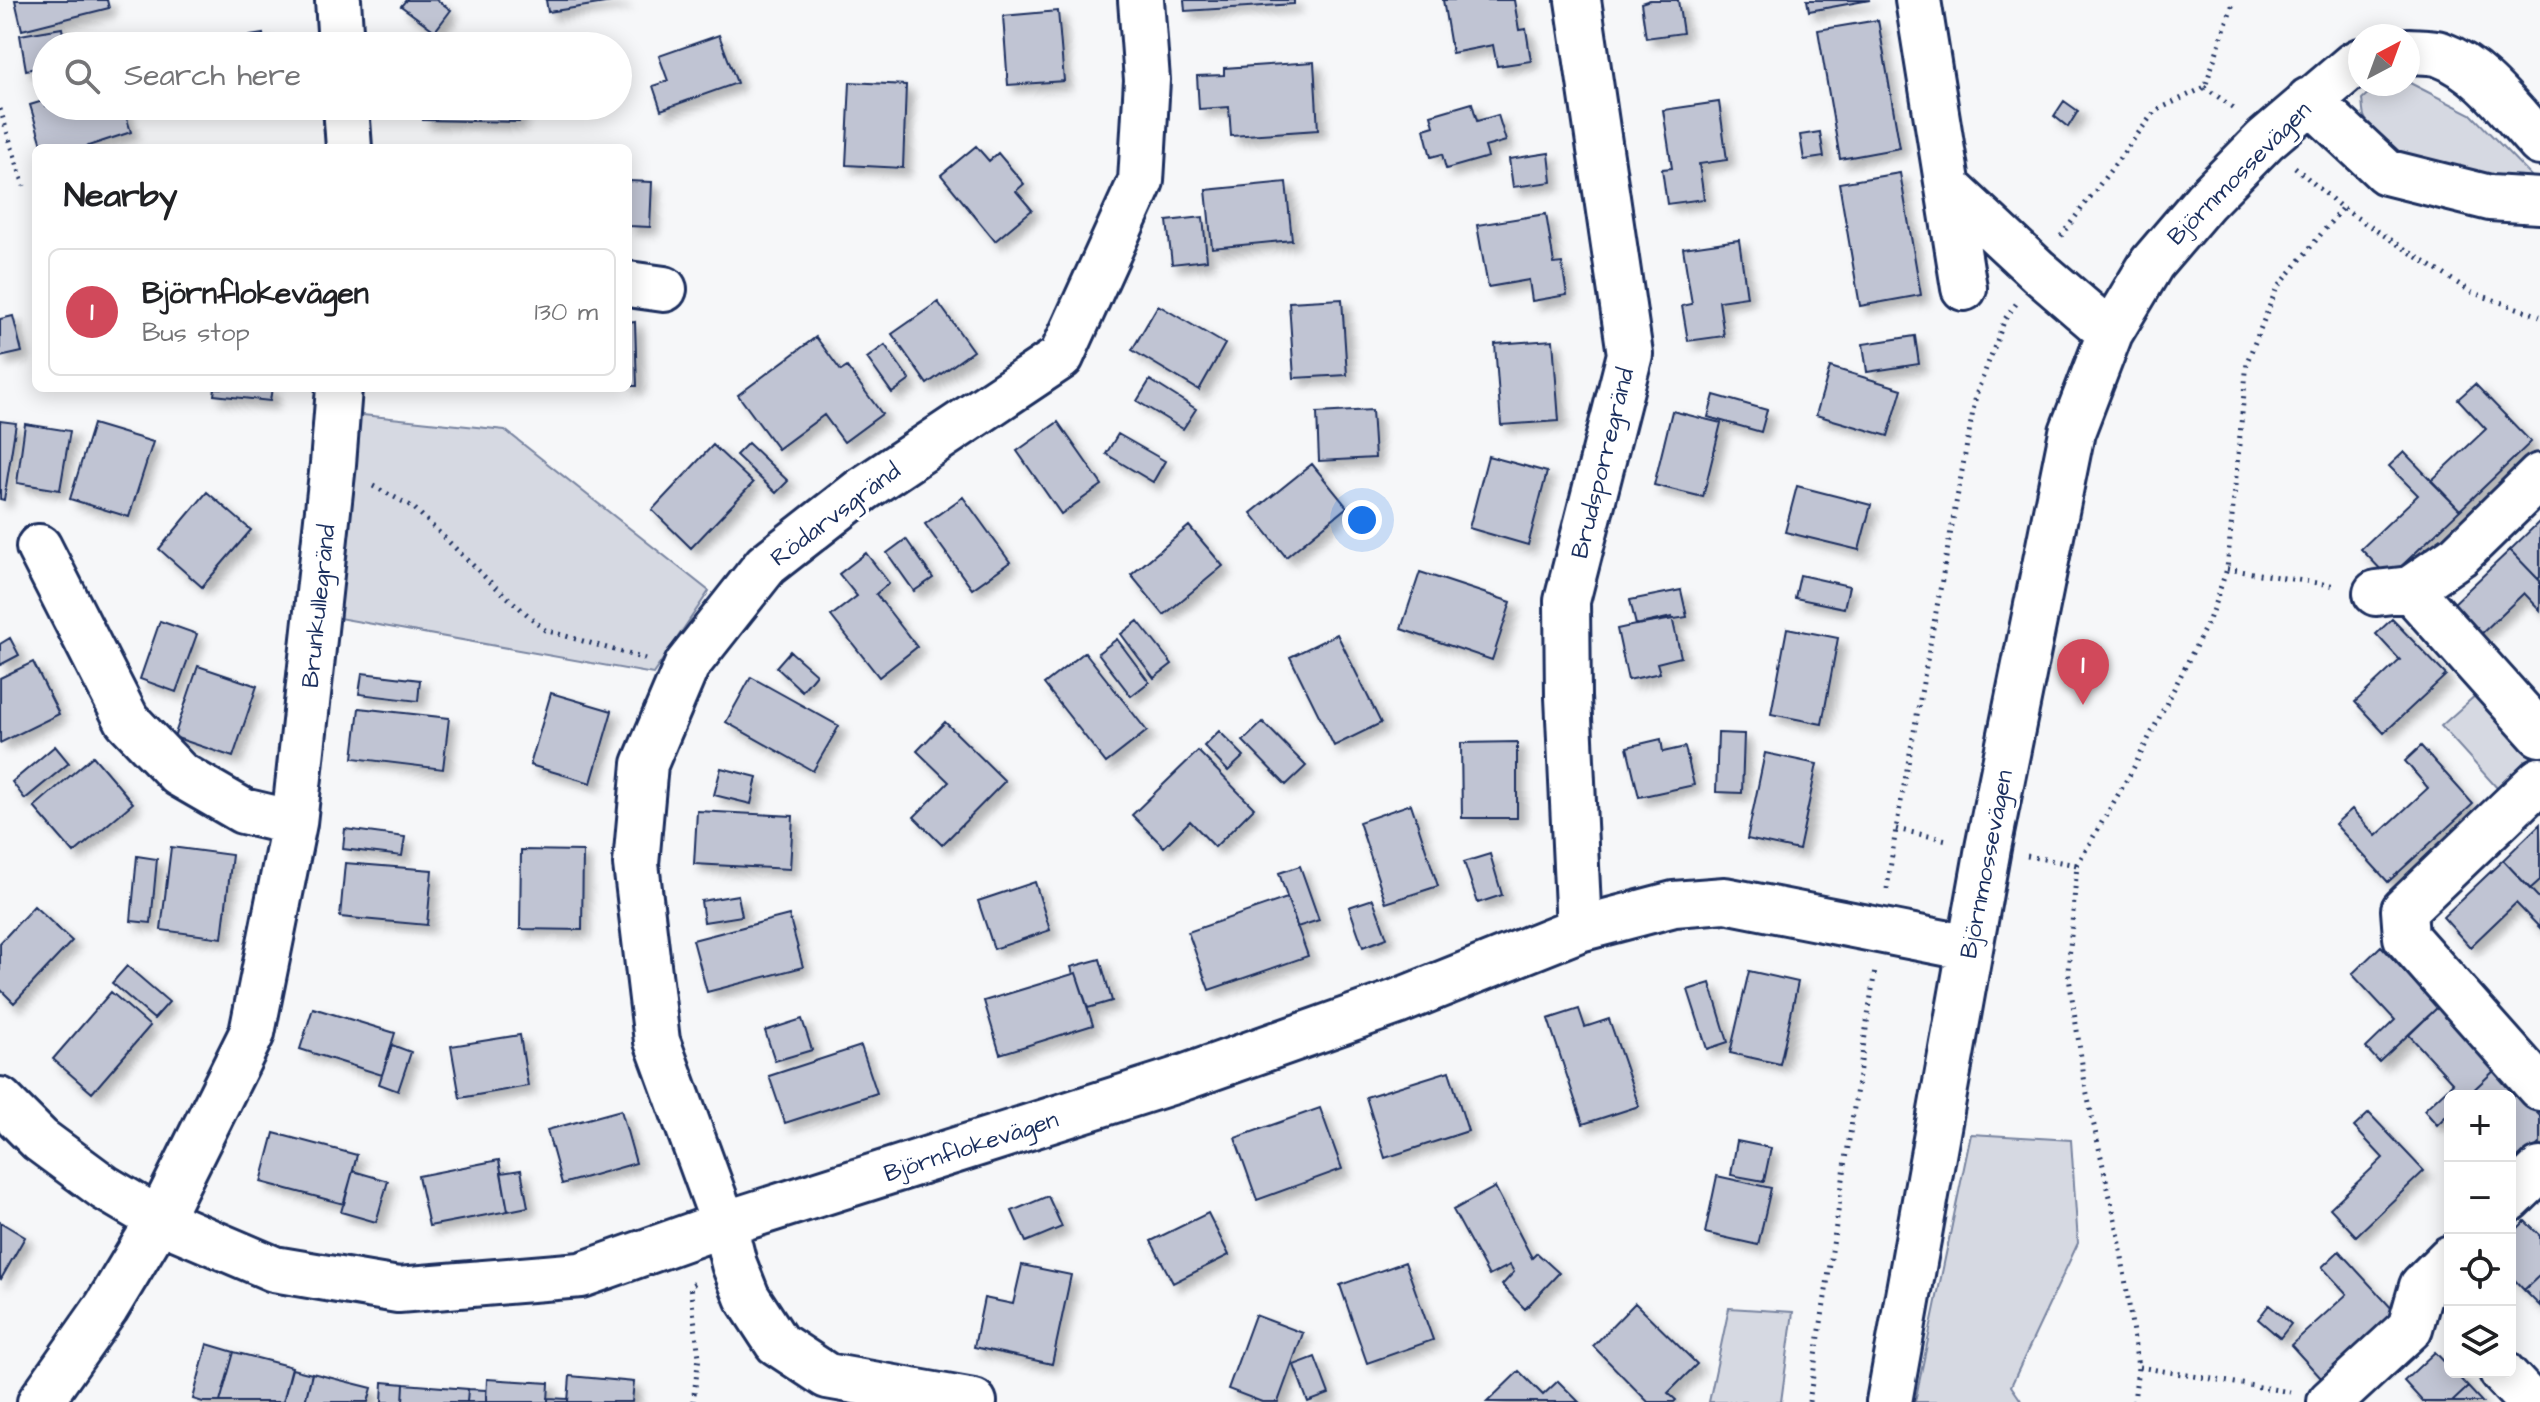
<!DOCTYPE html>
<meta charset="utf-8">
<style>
body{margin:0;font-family:"Architects Daughter",sans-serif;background:#f2f2f2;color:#202124}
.controls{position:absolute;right:24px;bottom:24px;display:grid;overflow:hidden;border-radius:12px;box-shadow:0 4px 20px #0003}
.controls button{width:72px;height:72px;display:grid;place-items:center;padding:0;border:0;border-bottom:2px solid #e0e0e0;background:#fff;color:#202124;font:40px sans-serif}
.compass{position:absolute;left:2348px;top:24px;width:72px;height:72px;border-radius:50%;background:#fff;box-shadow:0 4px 20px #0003;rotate:41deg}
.you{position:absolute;left:1362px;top:520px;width:28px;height:28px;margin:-20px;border:6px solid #fff;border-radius:50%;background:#1a73e8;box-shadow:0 0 0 12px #1a73e833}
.badge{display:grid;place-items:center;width:52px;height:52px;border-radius:50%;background:#d1495b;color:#fff;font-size:26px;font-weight:700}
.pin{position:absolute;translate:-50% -66px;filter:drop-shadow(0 2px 4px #0008)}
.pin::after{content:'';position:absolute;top:42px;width:28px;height:24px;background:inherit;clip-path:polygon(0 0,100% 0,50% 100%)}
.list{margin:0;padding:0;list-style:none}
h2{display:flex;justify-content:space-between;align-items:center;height:104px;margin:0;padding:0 32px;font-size:34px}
h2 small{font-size:26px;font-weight:400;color:#757577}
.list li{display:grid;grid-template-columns:52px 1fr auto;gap:24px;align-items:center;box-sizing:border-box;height:128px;margin:0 16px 16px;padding:0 16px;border:2px solid #e0e0e0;border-radius:12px}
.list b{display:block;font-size:30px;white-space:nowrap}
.list p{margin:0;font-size:26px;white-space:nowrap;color:#757577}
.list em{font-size:26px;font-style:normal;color:#757577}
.icon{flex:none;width:44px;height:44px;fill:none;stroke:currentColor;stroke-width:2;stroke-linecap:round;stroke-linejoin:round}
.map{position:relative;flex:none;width:2540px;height:1402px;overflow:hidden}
.search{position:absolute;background:#fff;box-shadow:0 4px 20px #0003;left:32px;top:32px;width:600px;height:88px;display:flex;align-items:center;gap:20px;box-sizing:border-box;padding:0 28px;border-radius:44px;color:#757577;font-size:30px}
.panel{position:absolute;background:#fff;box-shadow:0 4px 20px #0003;left:32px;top:144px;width:600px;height:248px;border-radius:12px}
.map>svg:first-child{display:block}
</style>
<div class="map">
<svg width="2540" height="1402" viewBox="0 0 2540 1402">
<defs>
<filter id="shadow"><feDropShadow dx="7" dy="7" stdDeviation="4" flood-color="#0004"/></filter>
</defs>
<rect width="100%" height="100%" fill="#f6f7f9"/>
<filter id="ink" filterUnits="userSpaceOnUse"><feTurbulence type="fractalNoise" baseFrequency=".0125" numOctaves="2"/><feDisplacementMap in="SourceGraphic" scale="16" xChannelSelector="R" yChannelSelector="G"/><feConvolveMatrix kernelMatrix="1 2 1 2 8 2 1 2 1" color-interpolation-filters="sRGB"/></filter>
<g filter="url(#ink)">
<path fill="#d6d9e2" stroke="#7884a0" stroke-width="2" d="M2408,82L2471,114L2537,182C2489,174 2386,170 2365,118C2362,113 2363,105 2362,99L2375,87L2408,84Z
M353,414L505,430L709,591L653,674L333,617Z
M2477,694L2533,757L2498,789L2441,726Z
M1971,1134L2071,1140L2078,1243L2011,1386L2022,1402H1915Z
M1729,1308L1793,1312L1781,1402H1709Z"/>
<path fill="#c0c4d3" stroke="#1b2f5e" stroke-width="2" filter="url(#shadow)" d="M15,0H107L109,8L22,30Z
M406,0H437L451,10L435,31L401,6Z
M546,0H624L548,12Z
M1184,0H1294V4L1185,11Z
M1443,0H1514L1519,30L1526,29L1531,61L1497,66L1493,45L1452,53Z
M1650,0H1678L1683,33L1646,38L1641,3Z
M1807,0H1870L1809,11Z
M1058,11L1064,81L1008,85L1003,16Z
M1878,20L1900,148L1840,159L1818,30Z
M62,28L65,46H46V66L26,70L20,35Z
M263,34L265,46H203L202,44Z
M719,35L737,83L661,110L653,86L668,81L659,56Z
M1314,62L1318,130L1231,136L1229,107L1199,109L1197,76L1224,75V68Z
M850,82L906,85L903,168L846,165Z
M46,100V106H123L131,132L82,148H43L30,105Z
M2064,101L2078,111L2068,127L2054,116Z
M1719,102L1727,160L1699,164L1704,199L1667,204L1662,169L1672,168L1663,110Z
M1472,103L1477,121L1498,115L1506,141L1485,147L1488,157L1446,169L1442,154L1431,157L1424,129L1434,126L1431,115Z
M424,106H519V122L423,120Z
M1820,132L1824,157L1804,160L1800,135Z
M976,146L989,161L998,153L1024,184L1016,191L1032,210L995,241L941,175Z
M1549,153L1552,182L1513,187L1509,159Z
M1900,173L1921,295L1860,306L1839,183Z
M628,181L652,182L650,227L628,226Z
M1286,182L1292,240L1212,248L1206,190Z
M1546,214L1554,264L1562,263L1567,295L1532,301L1529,280L1488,287L1477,225Z
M1203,217L1207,260L1172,264L1167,221Z
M1739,240L1747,297L1719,301L1724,336L1688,341L1682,306L1692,304L1683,248Z
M1342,299L1347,375L1294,378L1289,302Z
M938,302L973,351L927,384L892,334Z
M1158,305L1225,344L1199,390L1132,350Z
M13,316L22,352L0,357V319Z
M635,322L637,386H628V323Z
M1915,336L1919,364L1867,372L1863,344Z
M816,337L841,371L847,367L882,414L844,442L824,415L778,449L738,395Z
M1553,340L1559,421L1501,425L1495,344Z
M885,345L910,380L892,393L867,358Z
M1830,367L1902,389L1888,436L1816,415Z
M1150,380L1196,409L1183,429L1137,401Z
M2475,384L2531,442L2460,510L2431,481L2486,429L2458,399Z
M215,388H272L270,401L214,395Z
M1714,395L1767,410L1761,432L1708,417Z
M1372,410L1375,458L1319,461L1317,413Z
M1672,411L1721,423L1703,497L1654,485Z
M0,421L16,423L4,500L0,499Z
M1058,422L1102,485L1061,514L1017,451Z
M25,424L70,431L60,490L17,483Z
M93,424L153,442L129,517L70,499Z
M1118,434L1165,461L1153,482L1106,454Z
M748,443L788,481L776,493L736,455Z
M713,445L753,483L691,548L652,510Z
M2404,452L2460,510L2389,578L2361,549L2418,495L2389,466Z
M1488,456L1547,472L1528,545L1469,528Z
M1312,464L1347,507L1286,557L1251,513Z
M1797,486L1871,505L1859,550L1785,532Z
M207,492L251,530L202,587L159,549Z
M963,497L1010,562L972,589L925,524Z
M2540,521V577L2538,579L2510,550Z
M1189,526L1223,566L1164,615L1131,575Z
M906,539L933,578L914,591L887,553Z
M2510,550L2540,581V610L2524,593L2478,637L2450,607Z
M866,553L889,583L876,594L917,647L879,677L831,616L857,596L839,574Z
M1420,572L1511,602L1492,660L1401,629Z
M1800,575L1849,586L1844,608L1795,598Z
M1681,590L1687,617L1636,625L1630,600Z
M1672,617L1681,657L1657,663L1660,673L1628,680L1617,629Z
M2392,619L2446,675L2384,733L2355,702L2400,660L2376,634Z
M160,621L197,634L176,692L140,679Z
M1138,621L1172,664L1154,678L1121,634Z
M1787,628L1838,638L1822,724L1771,714Z
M1337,634L1381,723L1334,746L1290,657Z
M10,638L19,655L0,665V644Z
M1117,639L1149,682L1131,696L1098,653Z
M790,651L816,674L802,691L776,667Z
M1085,652L1147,731L1106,763L1044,684Z
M33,662L59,714L0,743V678Z
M198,666L257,686L233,757L174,737Z
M362,673L420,680L418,701L359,694Z
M751,677L839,726L813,771L726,722Z
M551,693L612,711L591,783L530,765Z
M359,708L449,718L443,769L353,758Z
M945,722L1005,781L942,845L914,817L949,782L917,751Z
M1263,722L1306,766L1286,785L1243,741Z
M1219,731L1244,756L1228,771L1204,746Z
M1718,733L1744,734L1742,793L1716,792Z
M1661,739L1663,752L1685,747L1694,785L1639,797L1627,747Z
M1517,742V818H1462L1461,743Z
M55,746L69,763L25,799L12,782Z
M2421,746L2473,804L2388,882L2335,824L2352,809L2376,836L2428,788L2405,761Z
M1198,751L1254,808L1215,847L1190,821L1164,847L1132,815Z
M1765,753L1817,764L1799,850L1747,839Z
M93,756L133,803L74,853L34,807Z
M721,768L757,777L751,804L714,795Z
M1411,804L1438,886L1386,903L1359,822Z
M697,811L793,816L790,869L694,864Z
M2540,824V880L2530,889L2503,860Z
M345,829L405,837L402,856L343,849Z
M171,847L232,855L222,938L161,930Z
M521,850L583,851L582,930L520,929Z
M1490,854L1502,895L1478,903L1464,862Z
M137,856L157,859L151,923L131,921Z
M2503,860L2540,899V928L2516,903L2470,947L2443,917Z
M345,863L432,870L427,925L340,917Z
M1300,866L1319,920L1297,927L1279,873Z
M1035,882L1050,930L994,949L978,901Z
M738,895L742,916L704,922L701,901Z
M1287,898L1308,956L1209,990L1188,932Z
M1373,899L1387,938L1363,947L1349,907Z
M34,906L72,941L14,1003L0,989V943Z
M789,915L803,967L707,992L693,940Z
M2381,946L2438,1007L2379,1062L2366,1048L2395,1020L2352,974Z
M1100,959L1112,1001L1088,1008L1076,973L1073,974L1071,967Z
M127,966L169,1002L154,1019L112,983Z
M1749,971L1798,982L1780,1064L1730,1053Z
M1076,973L1093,1025L1000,1054L984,1001Z
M1710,983L1728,1042L1707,1049L1688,990Z
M111,992L150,1026L92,1093L53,1059Z
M2438,1007L2496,1069L2467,1096H2450V1112L2437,1125L2424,1110L2453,1083L2409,1035Z
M313,1008L395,1033L382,1075L300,1049Z
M1579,1009L1585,1027L1609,1019L1639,1106L1583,1124L1548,1019Z
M802,1019L812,1050L775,1061L765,1031Z
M520,1035L528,1086L460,1098L451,1046Z
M392,1045L411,1052L398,1091L379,1084Z
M861,1046L877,1093L785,1123L769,1076Z
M2496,1069L2540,1116V1143L2510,1171V1096H2467Z
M1449,1071L1468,1131L1385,1158L1366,1097Z
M1320,1108L1342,1169L1257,1200L1235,1138Z
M621,1110L636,1163L562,1184L547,1130Z
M2369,1113L2424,1171L2356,1236L2330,1208L2383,1158L2354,1127Z
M274,1133L357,1155L344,1204L261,1182Z
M1737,1141L1771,1148L1764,1181L1731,1175Z
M499,1160L508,1211L429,1226L418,1176Z
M521,1170L528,1207L508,1211L501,1173Z
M353,1171L388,1181L376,1222L341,1212Z
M1717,1176L1771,1188L1758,1245L1705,1233Z
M1495,1187L1532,1258L1537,1253L1559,1273L1525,1309L1502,1285L1514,1272L1510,1265L1489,1276L1453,1210Z
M1048,1196L1062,1227L1026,1242L1012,1211Z
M1208,1213L1229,1255L1173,1283L1151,1241Z
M2525,1221L2540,1236V1275L2524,1290L2510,1275V1236Z
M0,1222L25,1237L1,1279L0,1278Z
M2339,1251L2394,1311L2321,1378L2291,1345L2347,1294L2322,1267Z
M1405,1262L1433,1340L1367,1363L1340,1285Z
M1022,1265L1071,1275L1052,1364L974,1347L984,1298L1013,1304Z
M2540,1275V1306L2524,1290Z
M1635,1303L1697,1364L1668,1393L1676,1400L1674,1402H1648L1593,1346Z
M2269,1305L2291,1324L2280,1338L2258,1319Z
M1255,1315L1303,1333L1278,1402H1262L1228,1389Z
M207,1344L234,1352L220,1402H203L193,1399Z
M234,1352L292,1367L283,1402H220Z
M2435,1352L2450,1368V1372H2454L2468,1387L2452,1402H2423L2404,1381Z
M1315,1357L1329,1394L1308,1402L1294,1365Z
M292,1369L312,1374L305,1402H283Z
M1519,1371L1543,1395L1558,1381L1579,1402H1487Z
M312,1373L372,1388L368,1402H305Z
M570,1376L634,1382L632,1402H568Z
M487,1379L549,1383L548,1402H486Z
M383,1382L404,1384L403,1402H382Z
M404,1384L468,1389L467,1402H403Z
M2468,1387L2482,1402H2452Z
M468,1389L486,1390V1402H467Z
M548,1398L568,1399V1402H548Z"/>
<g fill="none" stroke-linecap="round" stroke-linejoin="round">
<g stroke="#1b2f5e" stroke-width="50">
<path id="minor" d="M338,0L341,46
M1578,0L1630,354L1567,601L1568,697L1579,929
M1918,0L1964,288
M2408,51C2418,52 2431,51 2440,54C2481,69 2511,112 2540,143
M2309,100L2386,172L2490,198L2540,201
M346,106L349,148
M1948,187L2038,271L2110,333
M628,284L664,289
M39,547L127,720L179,774L243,811L294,823
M2410,589L2540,734
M2376,593L2410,589L2459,555L2540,476
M2540,780L2404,910L2406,937L2540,1088
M0,1100L40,1140L105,1188L159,1220L274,1269L398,1290L581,1275L724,1224L1177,1080L1397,1002L1579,929L1674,904L1725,900L1970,948
M2510,1199L2540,1170
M2502,1372L2530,1402
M40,1402L106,1308L159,1220L252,1033L294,823L333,464L339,388
M974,1402L827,1376L777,1343L747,1297L734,1264L724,1224L657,1041L636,864L645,764L687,665L766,565L862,490L1061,357L1141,181L1147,80L1141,0
M1889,1402L1988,848L2072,432L2110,333L2152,263L2205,201L2265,140L2353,65L2360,61
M2330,1402L2410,1328L2422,1286L2450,1258"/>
</g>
<path stroke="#1b2f5e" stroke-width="5" stroke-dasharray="2 6" stroke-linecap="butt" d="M2205,87L2236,110
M0,109L24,186
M2295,167L2342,208L2471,292L2540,316
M2061,236L2155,111L2205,87L2234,0
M373,486L413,507L489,581L545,630L645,659
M2227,569L2336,586
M1896,829L1947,840
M2027,856L2077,865
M1887,889L1896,829L1976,395L2005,319L2016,304
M2139,1367L2290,1392
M693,1402L699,1357L690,1286L697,1282
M1809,1402L1875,970
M2134,1402L2138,1367L2119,1237L2086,1090L2068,971L2077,865L2133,769L2209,620L2227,569L2247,362L2276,290L2342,208"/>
<use href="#minor" stroke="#fff" stroke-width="44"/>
</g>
</g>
<g text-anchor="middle" stroke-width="7" stroke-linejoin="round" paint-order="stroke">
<g font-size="24" fill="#1b2f5e" stroke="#fff">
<text transform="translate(2239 173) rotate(-45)" y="8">Björnmossevägen</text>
<text transform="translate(1602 463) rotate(-76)" y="8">Brudsporregränd</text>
<text transform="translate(835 514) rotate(-37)" y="8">Rödarvsgränd</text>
<text transform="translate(318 606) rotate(-84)" y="8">Brunkullegränd</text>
<text transform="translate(1986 864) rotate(-79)" y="8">Björnmossevägen</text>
<text transform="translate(971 1146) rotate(-18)" y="8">Björnflokevägen</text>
</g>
</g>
</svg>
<div class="controls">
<button>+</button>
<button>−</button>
<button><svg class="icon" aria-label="locate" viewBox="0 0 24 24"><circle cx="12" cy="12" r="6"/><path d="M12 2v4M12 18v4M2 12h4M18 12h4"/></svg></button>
<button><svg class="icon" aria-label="layers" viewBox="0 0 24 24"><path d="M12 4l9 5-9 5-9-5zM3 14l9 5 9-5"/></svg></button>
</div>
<svg class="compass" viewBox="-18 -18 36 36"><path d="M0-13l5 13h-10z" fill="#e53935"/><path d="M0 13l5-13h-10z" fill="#757577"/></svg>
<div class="you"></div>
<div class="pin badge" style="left:2083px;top:705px">1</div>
<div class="search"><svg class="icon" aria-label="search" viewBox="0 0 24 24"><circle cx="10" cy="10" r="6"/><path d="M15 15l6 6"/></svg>Search here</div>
<section class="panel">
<h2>Nearby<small></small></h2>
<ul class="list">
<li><span class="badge">1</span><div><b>Björnflokevägen</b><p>Bus stop</p></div><em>130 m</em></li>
</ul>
</section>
</div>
